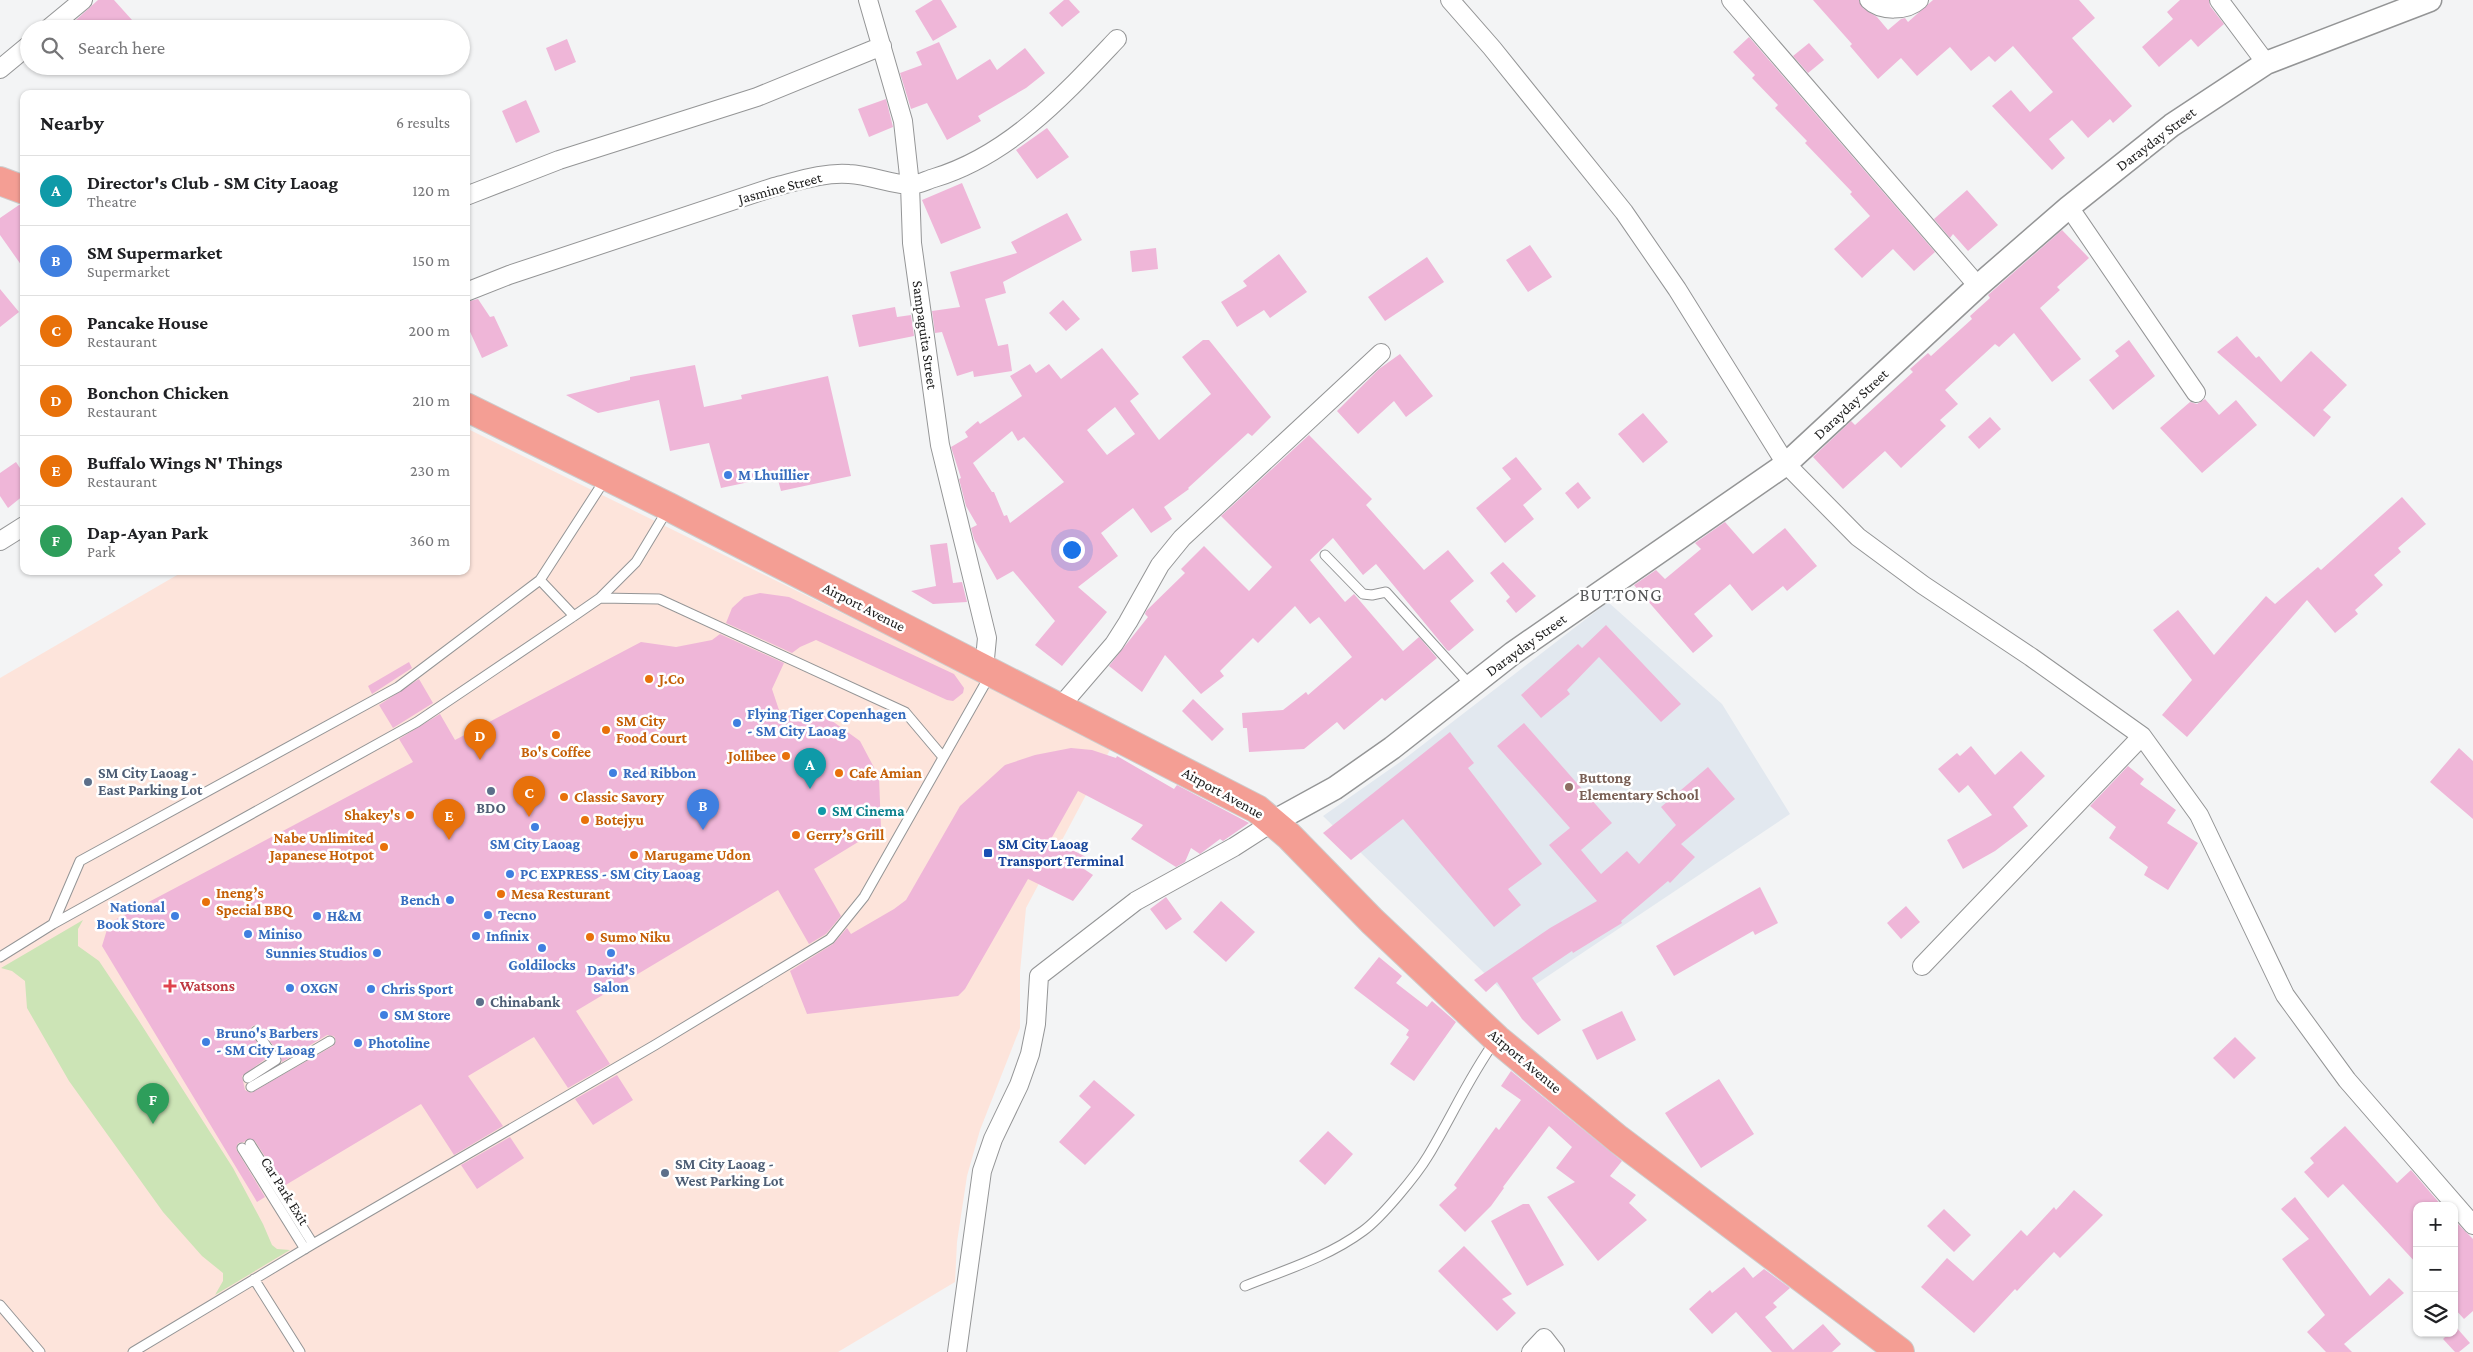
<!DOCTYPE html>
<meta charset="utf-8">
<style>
body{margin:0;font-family:"Crimson Pro",serif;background:#f2f2f2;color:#202124}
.controls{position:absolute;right:15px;bottom:15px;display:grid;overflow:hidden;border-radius:10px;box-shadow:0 1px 4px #0004}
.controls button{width:45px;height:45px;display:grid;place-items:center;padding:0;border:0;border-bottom:1px solid #e0e0e0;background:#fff;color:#202124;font:25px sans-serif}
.you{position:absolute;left:1071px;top:549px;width:18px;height:18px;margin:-12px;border:4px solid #fff;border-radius:50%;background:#1a73e8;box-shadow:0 0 0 8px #1a73e833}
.badge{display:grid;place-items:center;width:32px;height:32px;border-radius:50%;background:#597123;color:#fff;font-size:16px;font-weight:700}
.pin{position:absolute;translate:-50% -41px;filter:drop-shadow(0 1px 2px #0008)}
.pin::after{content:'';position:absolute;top:26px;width:18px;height:15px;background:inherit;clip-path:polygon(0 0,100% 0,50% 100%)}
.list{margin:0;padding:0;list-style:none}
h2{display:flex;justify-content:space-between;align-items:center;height:65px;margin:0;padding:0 20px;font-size:21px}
h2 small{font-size:16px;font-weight:400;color:#757577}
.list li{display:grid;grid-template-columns:32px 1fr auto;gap:15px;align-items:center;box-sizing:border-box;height:70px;padding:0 20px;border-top:1px solid #e0e0e0}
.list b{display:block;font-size:19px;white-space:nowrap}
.list p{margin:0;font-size:16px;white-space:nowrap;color:#757577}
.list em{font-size:16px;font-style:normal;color:#757577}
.icon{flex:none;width:28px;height:28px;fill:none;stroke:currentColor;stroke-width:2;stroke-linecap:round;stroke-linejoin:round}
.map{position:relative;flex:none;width:2473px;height:1352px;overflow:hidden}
.search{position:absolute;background:#fff;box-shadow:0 1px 4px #0004;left:20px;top:20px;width:450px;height:55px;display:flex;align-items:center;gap:12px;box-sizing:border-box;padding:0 18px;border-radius:28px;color:#757577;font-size:19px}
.panel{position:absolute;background:#fff;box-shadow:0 1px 4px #0004;left:20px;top:90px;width:450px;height:485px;border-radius:10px}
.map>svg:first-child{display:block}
</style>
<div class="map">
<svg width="2473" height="1352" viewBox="0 0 2473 1352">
<rect width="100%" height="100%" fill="#f3f4f5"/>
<path fill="#fde4db" d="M466,428L1112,746L1026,908L1020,972V1028L980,1130L967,1176L957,1242L955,1282L838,1352H0V678L184,571H466Z"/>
<path fill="#e2e8ef" d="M1608,602L1722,704L1790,814L1512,1000L1323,816L1403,760Z"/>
<path fill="#cce4b6" d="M83,920L78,929V946L99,961L139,1021L233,1168L263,1224L272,1245L277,1249L290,1250L215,1295L223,1281V1273L202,1256L163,1212L69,1081L27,1008L25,981L12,971L1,968Z"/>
<path fill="#efb6d8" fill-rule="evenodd" d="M98,0H114L132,20L121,29H66Z
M933,0H941L957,27L933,41L915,11Z
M1064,0H1069L1080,12L1062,27L1049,13Z
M1813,0H1859L1863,8L1877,17L1888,30L1901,19L1905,18L1908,22L1933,0H2079L2095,18L2072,38L2132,106L2113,123L2110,119L2088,138L2072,120L2049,139L2065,158L2052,170L1992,106L2011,90L2030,112L2053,92L2013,46L1995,62L1989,56L1971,71L1950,47L1917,76L1901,58L1878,79L1850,46L1852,44Z
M2180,0H2209L2210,6L2224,24L2198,47L2191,39L2159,67L2142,47L2173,19L2167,12Z
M1749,37L1935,252L1914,271L1893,249L1862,278L1834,249L1870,216L1850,194L1852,192L1805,143L1807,141L1775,108L1778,105L1752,78L1755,75L1733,52Z
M567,39L576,62L555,71L546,48Z
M939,42L957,80L990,59L997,70L1025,48L1045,73L1026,88L978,116L981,121L947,140L927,103L911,109L900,73L922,65L916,52Z
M1809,43L1824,60L1808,73L1793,56Z
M886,99L893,127L869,137L858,109Z
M526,100L540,132L516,143L502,111Z
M1047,128L1069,157L1037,179L1016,150Z
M962,183L981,228L941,244L922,200Z
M1967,190L1998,225L1968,251L1953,234L1950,238L1934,219Z
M19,205H24V269L0,235V218Z
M1067,213L1082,240L1003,282L1006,293L985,299L998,346L1008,344L1012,371L974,377L973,371L957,376L942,332L935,333L932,311L960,307L950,272L1017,253L1011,242Z
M2062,230L2089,258L2057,287L2060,290L2040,308L2081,359L2052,382L2014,333L1999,347L1995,344L1945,390L1958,404L1940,420L1946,426L1901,468L1885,451L1843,489L1813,457L1851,421L1855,425L1913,372L1910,369L1928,353L1931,356L1972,319L1970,316L1990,298L1988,295Z
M1530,245L1552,277L1528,292L1506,260Z
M1156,248L1158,269L1132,272L1130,251Z
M1279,254L1307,292L1270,318L1264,310L1237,327L1221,302L1247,286L1243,281Z
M1427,257L1444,282L1385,321L1368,297Z
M0,289L19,312L0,327Z
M478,299L490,317L494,316L508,346L482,358L466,323V302Z
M1063,300L1080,319L1066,331L1049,313Z
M895,307L897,317L911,315L914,336L859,347L852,315Z
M2237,336L2256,358L2259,356L2281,382L2311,351L2347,385L2323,410L2331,417L2314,437L2217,352Z
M1203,340H1209L1271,417L1252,436L1248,433L1188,488L1189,489L1164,507L1172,519L1151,533L1133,508L1101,533L1118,556L1078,587L1107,612L1062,666L1035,645L1055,621L1013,571L997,580L974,539L971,528L977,525L966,506L959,479L961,478L951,447L968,437L965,432L978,421L980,424L1022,396L1010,376L1030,364L1036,373L1049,364L1061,379L1102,348L1139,394L1130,401L1159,440L1211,394L1182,357ZM1115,407L1135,434L1107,455L1087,430ZM1012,431L1018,441L1024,437L1064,482L1010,523L1007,515L1004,516L994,492H992L973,463Z
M2129,340L2155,376L2113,410L2089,380L2119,356L2115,351Z
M1400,354L1433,396L1406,417L1394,401L1358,434L1337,411L1379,369Z
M695,365L704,407L742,399L741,395L828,376L851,476L781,491L777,476L721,488L709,443L670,451L659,400L598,413L566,395L630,380V377Z
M2205,399L2219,415L2236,400L2257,425L2202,473L2160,428L2190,402L2197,404Z
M1643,413L1668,442L1643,463L1618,434Z
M1990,417L2001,429L1979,449L1968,437Z
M1309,435L1372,499L1366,505L1424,570L1448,550L1474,581L1450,601L1474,630L1449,651L1447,650L1376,564L1363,575L1333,538L1310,560L1345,602L1354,594L1403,651L1419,637L1437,658L1385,701L1382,698L1344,730L1337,722L1304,749L1249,752L1247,728H1243L1242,713L1283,710L1306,692L1308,695L1352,657L1319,617L1310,624L1295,606L1258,643L1253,638L1220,671L1224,676L1201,694L1165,655L1142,692L1109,666L1148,617L1145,614L1146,611L1185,573L1181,569L1204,546L1249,591L1272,567L1221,516Z
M1516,457L1542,489L1523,505L1534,519L1505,543L1476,508L1511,479L1502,468Z
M16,462L24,474V495L8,508L0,496V473Z
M1578,482L1591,498L1578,509L1565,493Z
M2402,497L2426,524L2398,548L2401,552L2374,575L2383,585L2355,610L2358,614L2335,633L2307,600L2187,737L2162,715L2192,680L2153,630L2178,610L2214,655L2266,596L2275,604L2318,567L2321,570Z
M1725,522L1753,554L1785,528L1817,566L1787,591L1783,586L1752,611L1730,584L1694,614L1713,636L1693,653L1634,585L1656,570L1665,579L1701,549L1695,543Z
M947,543L953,583L962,582L967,602L933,604L911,591L936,586L930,545Z
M1503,562L1536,596L1516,613L1506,601L1510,597L1490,573Z
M760,593L789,597L954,674L964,688L963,693L953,701L947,700L816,640L800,647L792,653L726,623L732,608L744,597Z
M1606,625L1681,704L1661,722L1599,657L1567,690L1570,694L1541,718L1521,695L1578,644L1582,648Z
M720,634L784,663L772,689L780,713H821L860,741L879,777L881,828L814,869L841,916L826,934L809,944L778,890L576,1011L610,1064L568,1088L534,1037L468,1076L503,1126L454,1155L421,1104L284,1186L255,1141L247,1139L244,1142L238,1143L236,1149L265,1197L257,1202L102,946L109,923L413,762L399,739L440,714L455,740L641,642L676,647L712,640ZM258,1025L281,1056L282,1062L327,1035L334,1036L336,1041L333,1046L251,1093L245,1090L242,1076L267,1058L250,1032L252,1026Z
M409,662L412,668L372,694L368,686Z
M419,679L433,703L393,728L379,705Z
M1193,699L1224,729L1212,741L1182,711Z
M1524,723L1612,823L1581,850L1601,874L1627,851L1639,864L1676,825L1661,807L1708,767L1735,799L1681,844L1695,857L1670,883L1668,881L1621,921L1622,923L1573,953L1572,951L1532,978L1561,1020L1538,1035L1522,1019L1497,982L1486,992L1474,980L1550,928L1597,901L1549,845L1570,828L1497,746Z
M1450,732L1474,763L1468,768L1542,864L1508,889L1521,905L1494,927L1403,819L1351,860L1323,833Z
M1971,746L1995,775L2021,751L2045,776L2013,807L2028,826L1995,851L1963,869L1947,840L1992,815L1968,785L1959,793L1938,769L1957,753L1960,756Z
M1071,748L1092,750L1116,758L1117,756L1174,789L1177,785L1249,823L1223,841L1220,839L1200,854L1191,848L1185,862L1176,867L1131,839L1143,825L1078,791L1051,839L1088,858L1081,867L1093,875L1073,901L1028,879L965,989L958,996L807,1014L790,971L833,944L847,928L851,934L894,909L906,900L960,806L1005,765L1035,755Z
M2459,748L2473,761V819L2430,782Z
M2128,766L2144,779L2140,784L2176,810L2167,823L2198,843L2168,890L2144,875L2148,867L2109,838L2116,827L2090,806Z
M1760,887L1778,923L1755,935L1753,931L1674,976L1656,946Z
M1166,897L1182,919L1166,930L1150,909Z
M1221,901L1255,932L1226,962L1193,932Z
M1906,906L1920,922L1901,939L1887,923Z
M1379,957L1402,976L1396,983L1427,1007L1432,1001L1456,1022L1414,1081L1390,1064L1409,1037L1406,1035L1409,1030L1354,988Z
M1622,1011L1636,1040L1597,1060L1582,1030Z
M2235,1037L2256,1058L2234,1079L2213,1058Z
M1511,1071L1622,1161L1610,1176L1636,1195L1629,1203L1647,1220L1598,1261L1547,1197L1575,1182L1556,1168L1572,1147L1549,1126L1503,1187L1504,1188L1491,1206L1465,1232L1439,1205L1457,1188L1454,1185L1496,1127L1499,1130L1521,1100L1501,1086Z
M617,1075L633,1100L593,1125L575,1099Z
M1719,1079L1754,1134L1701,1168L1665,1113Z
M1094,1080L1135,1115L1085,1165L1059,1142L1091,1107L1079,1096Z
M2345,1126L2397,1183L2411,1170L2442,1206H2417V1264L2343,1184L2328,1198L2304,1172L2314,1163L2310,1158Z
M1328,1131L1353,1154L1325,1185L1299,1161Z
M510,1137L524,1158L477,1189L461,1165Z
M2074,1190L2103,1215L2060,1258L2054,1252L2017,1291L2015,1289L1974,1333L1921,1287L1947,1258L1973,1281L2021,1230L2027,1236L2054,1207L2056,1210Z
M2295,1197L2370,1296L2389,1278L2404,1293L2344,1344L2352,1352H2326L2307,1332L2325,1315L2282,1259L2309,1239L2281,1209Z
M1523,1204H1529L1564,1265L1527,1286L1491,1221Z
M1944,1209L1971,1235L1954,1252L1927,1226Z
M2454,1220L2473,1239V1311L2464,1319L2454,1308Z
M1464,1246L1512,1294L1502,1299L1516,1313L1497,1331L1438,1271Z
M1744,1267L1753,1278L1764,1269L1790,1288L1773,1303L1777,1307L1765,1317L1793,1350L1823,1324L1841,1344L1832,1352H1772L1736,1312L1712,1334L1689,1309L1710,1290L1712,1293Z
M2456,1327L2470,1343L2459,1352H2455L2443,1339L2449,1333H2454Z"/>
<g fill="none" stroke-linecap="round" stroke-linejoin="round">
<g stroke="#949596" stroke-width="11">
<path id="service" d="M1325,555L1363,594L1372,595L1386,592L1471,686
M540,580L574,616
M600,598L659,599L905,712L943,757
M53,924L80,861L398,687L540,580L606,478
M0,957L53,924L417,722L574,616L600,598L636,562L668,509
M248,1078L276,1060L256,1031
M251,1087L330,1041
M250,1144L313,1244
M242,1148L305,1249
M254,1279L300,1352
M1245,1286C1285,1270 1328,1257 1363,1231C1381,1218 1416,1176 1428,1156C1451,1118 1469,1077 1495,1041
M0,1305L40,1352
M133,1352L313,1244L655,1045L830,939L864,897L990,675"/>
</g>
<g stroke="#949596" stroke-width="20">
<path id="minor" d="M868,0L903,121L910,185L912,243L940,445L987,638L984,669
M1450,0L1492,48L1624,212L1677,289L1786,464L1858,537L1923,585L2031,657L2142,736L2199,815L2285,995L2347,1080L2473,1225
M1731,0L1978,286
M1869,0C1881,12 1907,11 1919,0
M2219,0L2266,63
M48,29L83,0
M0,69L29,45
M466,196L559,160L757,97L882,46
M2069,207L2196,393
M466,292L509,275L774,187C798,181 824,172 849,174C869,175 891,184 909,185C916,186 927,180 934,178C1010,155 1064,95 1117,39
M0,541L24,526
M1059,708L1114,644L1128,622L1160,565L1182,538L1381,353
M1922,966L2142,736
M957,1352L982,1171L993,1139L1019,1085L1030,1054L1036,1024L1039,976L1136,901L1234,847L1273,822
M1531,1352L1544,1338L1555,1352"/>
</g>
<g stroke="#949596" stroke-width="25">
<path id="tertiary" d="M1273,822L1335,788L1392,748L1513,653L1786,464L1978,286L2069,207L2172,125L2266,63L2430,0"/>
</g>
<g stroke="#cdcdcd" stroke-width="30">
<path id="primary" d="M0,181L24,190
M466,407L669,507L1257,809L1289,836L1372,921L1497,1039L1618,1139L1900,1352"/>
</g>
<use href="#service" stroke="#fff" stroke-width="9"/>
<use href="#minor" stroke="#fff" stroke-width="18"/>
<use href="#tertiary" stroke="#fff" stroke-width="22"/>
<use href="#primary" stroke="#f49e94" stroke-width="28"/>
</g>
<g fill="#3f7fe0" stroke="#fff" stroke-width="2">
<circle cx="728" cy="475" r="5"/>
<circle cx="737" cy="723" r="5"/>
<circle cx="613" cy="773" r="5"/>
<circle cx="535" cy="827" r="5"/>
<circle cx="510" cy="874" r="5"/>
<circle cx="450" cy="900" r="5"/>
<circle cx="488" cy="915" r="5"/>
<circle cx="175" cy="916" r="5"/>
<circle cx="317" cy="916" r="5"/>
<circle cx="248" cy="934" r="5"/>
<circle cx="476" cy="936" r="5"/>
<circle cx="542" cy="948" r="5"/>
<circle cx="377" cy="953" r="5"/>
<circle cx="611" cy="953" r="5"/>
<circle cx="290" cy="988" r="5"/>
<circle cx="371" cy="989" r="5"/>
<circle cx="384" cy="1015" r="5"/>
<circle cx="206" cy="1042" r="5"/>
<circle cx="358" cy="1043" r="5"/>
</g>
<g fill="#e8710a" stroke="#fff" stroke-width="2">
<circle cx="649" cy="679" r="5"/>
<circle cx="606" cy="730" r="5"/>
<circle cx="556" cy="735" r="5"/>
<circle cx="786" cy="756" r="5"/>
<circle cx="839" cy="773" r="5"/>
<circle cx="564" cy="797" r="5"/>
<circle cx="410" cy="815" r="5"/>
<circle cx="585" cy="820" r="5"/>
<circle cx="796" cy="835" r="5"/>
<circle cx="384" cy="847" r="5"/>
<circle cx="634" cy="855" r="5"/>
<circle cx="501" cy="894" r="5"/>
<circle cx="206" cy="902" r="5"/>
<circle cx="590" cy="937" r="5"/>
</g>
<g fill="#5c6f8a" stroke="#fff" stroke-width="2">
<circle cx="88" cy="782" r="5"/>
<circle cx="491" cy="791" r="5"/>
<circle cx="480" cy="1002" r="5"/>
<circle cx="665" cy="1173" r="5"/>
</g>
<circle fill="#8d6e63" stroke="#fff" stroke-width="2" cx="1569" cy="787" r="5"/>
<circle fill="#0f9aa8" stroke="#fff" stroke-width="2" cx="822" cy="811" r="5"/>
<rect fill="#1a4fb4" stroke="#fff" stroke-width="2" x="983" y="848" width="10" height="10" rx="2.5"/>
<path fill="#e0444e" stroke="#fff" stroke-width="2" d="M167.5 978.5h5v5h5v5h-5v5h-5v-5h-5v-5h5z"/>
<g text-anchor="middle" stroke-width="5" stroke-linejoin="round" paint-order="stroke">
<g font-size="15" fill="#1d1d1d" stroke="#fff">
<text transform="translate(2156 139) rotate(-37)" y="5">Darayday Street</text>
<text transform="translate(780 188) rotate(-15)" y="5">Jasmine Street</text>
<text transform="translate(925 335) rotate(82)" y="5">Sampaguita Street</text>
<text transform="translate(1851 404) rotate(-43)" y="5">Darayday Street</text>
<text transform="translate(864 607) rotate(27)" y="5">Airport Avenue</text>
<text transform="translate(1526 645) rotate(-36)" y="5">Darayday Street</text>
<text transform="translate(1223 793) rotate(29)" y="5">Airport Avenue</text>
<text transform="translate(1525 1061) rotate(40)" y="5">Airport Avenue</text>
<text transform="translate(285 1191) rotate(58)" y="5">Car Park Exit</text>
</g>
<g font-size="15" font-weight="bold" fill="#366cbe" stroke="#fff" text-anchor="start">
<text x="738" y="480">M Lhuillier</text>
<text x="747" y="719">Flying Tiger Copenhagen<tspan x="747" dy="17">- SM City Laoag</tspan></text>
<text x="623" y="778">Red Ribbon</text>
<text x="535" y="849" text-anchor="middle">SM City Laoag</text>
<text x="520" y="879">PC EXPRESS - SM City Laoag</text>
<text x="440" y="905" text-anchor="end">Bench</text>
<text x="165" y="912" text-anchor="end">National<tspan x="165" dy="17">Book Store</tspan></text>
<text x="498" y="920">Tecno</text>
<text x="327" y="921">H&amp;M</text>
<text x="258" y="939">Miniso</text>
<text x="486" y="941">Infinix</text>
<text x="367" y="958" text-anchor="end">Sunnies Studios</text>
<text x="542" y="970" text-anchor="middle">Goldilocks</text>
<text x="611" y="975" text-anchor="middle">David's<tspan x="611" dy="17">Salon</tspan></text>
<text x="300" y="993">OXGN</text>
<text x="381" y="994">Chris Sport</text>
<text x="394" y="1020">SM Store</text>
<text x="216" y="1038">Bruno's Barbers<tspan x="216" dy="17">- SM City Laoag</tspan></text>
<text x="368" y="1048">Photoline</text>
</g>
<g font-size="15" font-weight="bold" fill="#c56008" stroke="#fff" text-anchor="start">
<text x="659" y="684">J.Co</text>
<text x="616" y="726">SM City<tspan x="616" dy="17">Food Court</tspan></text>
<text x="556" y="757" text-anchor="middle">Bo's Coffee</text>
<text x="776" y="761" text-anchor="end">Jollibee</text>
<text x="849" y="778">Cafe Amian</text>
<text x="574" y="802">Classic Savory</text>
<text x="400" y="820" text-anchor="end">Shakey's</text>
<text x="595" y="825">Botejyu</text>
<text x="806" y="840">Gerry’s Grill</text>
<text x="374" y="843" text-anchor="end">Nabe Unlimited<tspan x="374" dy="17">Japanese Hotpot</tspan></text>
<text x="644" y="860">Marugame Udon</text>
<text x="216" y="898">Ineng’s<tspan x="216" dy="17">Special BBQ</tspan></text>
<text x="511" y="899">Mesa Resturant</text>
<text x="600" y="942">Sumo Niku</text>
</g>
<g font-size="15" font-weight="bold" fill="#4e5e75" stroke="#fff" text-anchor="start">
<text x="98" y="778">SM City Laoag -<tspan x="98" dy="17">East Parking Lot</tspan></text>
<text x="491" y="813" text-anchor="middle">BDO</text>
<text x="490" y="1007">Chinabank</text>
<text x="675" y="1169">SM City Laoag -<tspan x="675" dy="17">West Parking Lot</tspan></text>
</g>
<g font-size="15" font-weight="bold" fill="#785e54" stroke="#fff" text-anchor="start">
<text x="1579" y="783">Buttong<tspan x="1579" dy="17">Elementary School</tspan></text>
</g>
<g font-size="15" font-weight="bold" fill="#0d838f" stroke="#fff" text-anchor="start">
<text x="832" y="816">SM Cinema</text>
</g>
<g font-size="15" font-weight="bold" fill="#164399" stroke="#fff" text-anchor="start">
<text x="998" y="849">SM City Laoag<tspan x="998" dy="17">Transport Terminal</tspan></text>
</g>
<g font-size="15" font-weight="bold" fill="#be3a42" stroke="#fff" text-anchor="start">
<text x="180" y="991">Watsons</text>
</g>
<g font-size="18" letter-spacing="1" fill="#565758" stroke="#fff">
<text x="1621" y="601">BUTTONG</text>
</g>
</g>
</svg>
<div class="controls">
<button>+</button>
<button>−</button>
<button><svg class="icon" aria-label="layers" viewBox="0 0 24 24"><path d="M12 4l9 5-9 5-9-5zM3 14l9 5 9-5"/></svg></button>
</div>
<div class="you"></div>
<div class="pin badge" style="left:810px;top:789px;background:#0f9aa8">A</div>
<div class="pin badge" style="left:703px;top:830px;background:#3f7fe0">B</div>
<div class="pin badge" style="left:529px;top:817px;background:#e8710a">C</div>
<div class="pin badge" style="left:480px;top:760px;background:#e8710a">D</div>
<div class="pin badge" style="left:449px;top:840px;background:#e8710a">E</div>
<div class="pin badge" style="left:153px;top:1124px;background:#2e9e5b">F</div>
<div class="search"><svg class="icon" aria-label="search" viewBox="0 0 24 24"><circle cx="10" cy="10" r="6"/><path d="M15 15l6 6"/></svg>Search here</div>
<section class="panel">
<h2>Nearby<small>6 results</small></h2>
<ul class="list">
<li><span class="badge" style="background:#0f9aa8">A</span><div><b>Director's Club - SM City Laoag</b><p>Theatre</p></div><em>120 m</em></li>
<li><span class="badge" style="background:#3f7fe0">B</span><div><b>SM Supermarket</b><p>Supermarket</p></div><em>150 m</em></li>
<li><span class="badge" style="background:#e8710a">C</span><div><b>Pancake House</b><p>Restaurant</p></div><em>200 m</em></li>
<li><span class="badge" style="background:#e8710a">D</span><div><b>Bonchon Chicken</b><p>Restaurant</p></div><em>210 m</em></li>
<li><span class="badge" style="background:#e8710a">E</span><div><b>Buffalo Wings N' Things</b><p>Restaurant</p></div><em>230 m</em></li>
<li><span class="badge" style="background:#2e9e5b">F</span><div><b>Dap-Ayan Park</b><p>Park</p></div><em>360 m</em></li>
</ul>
</section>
</div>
